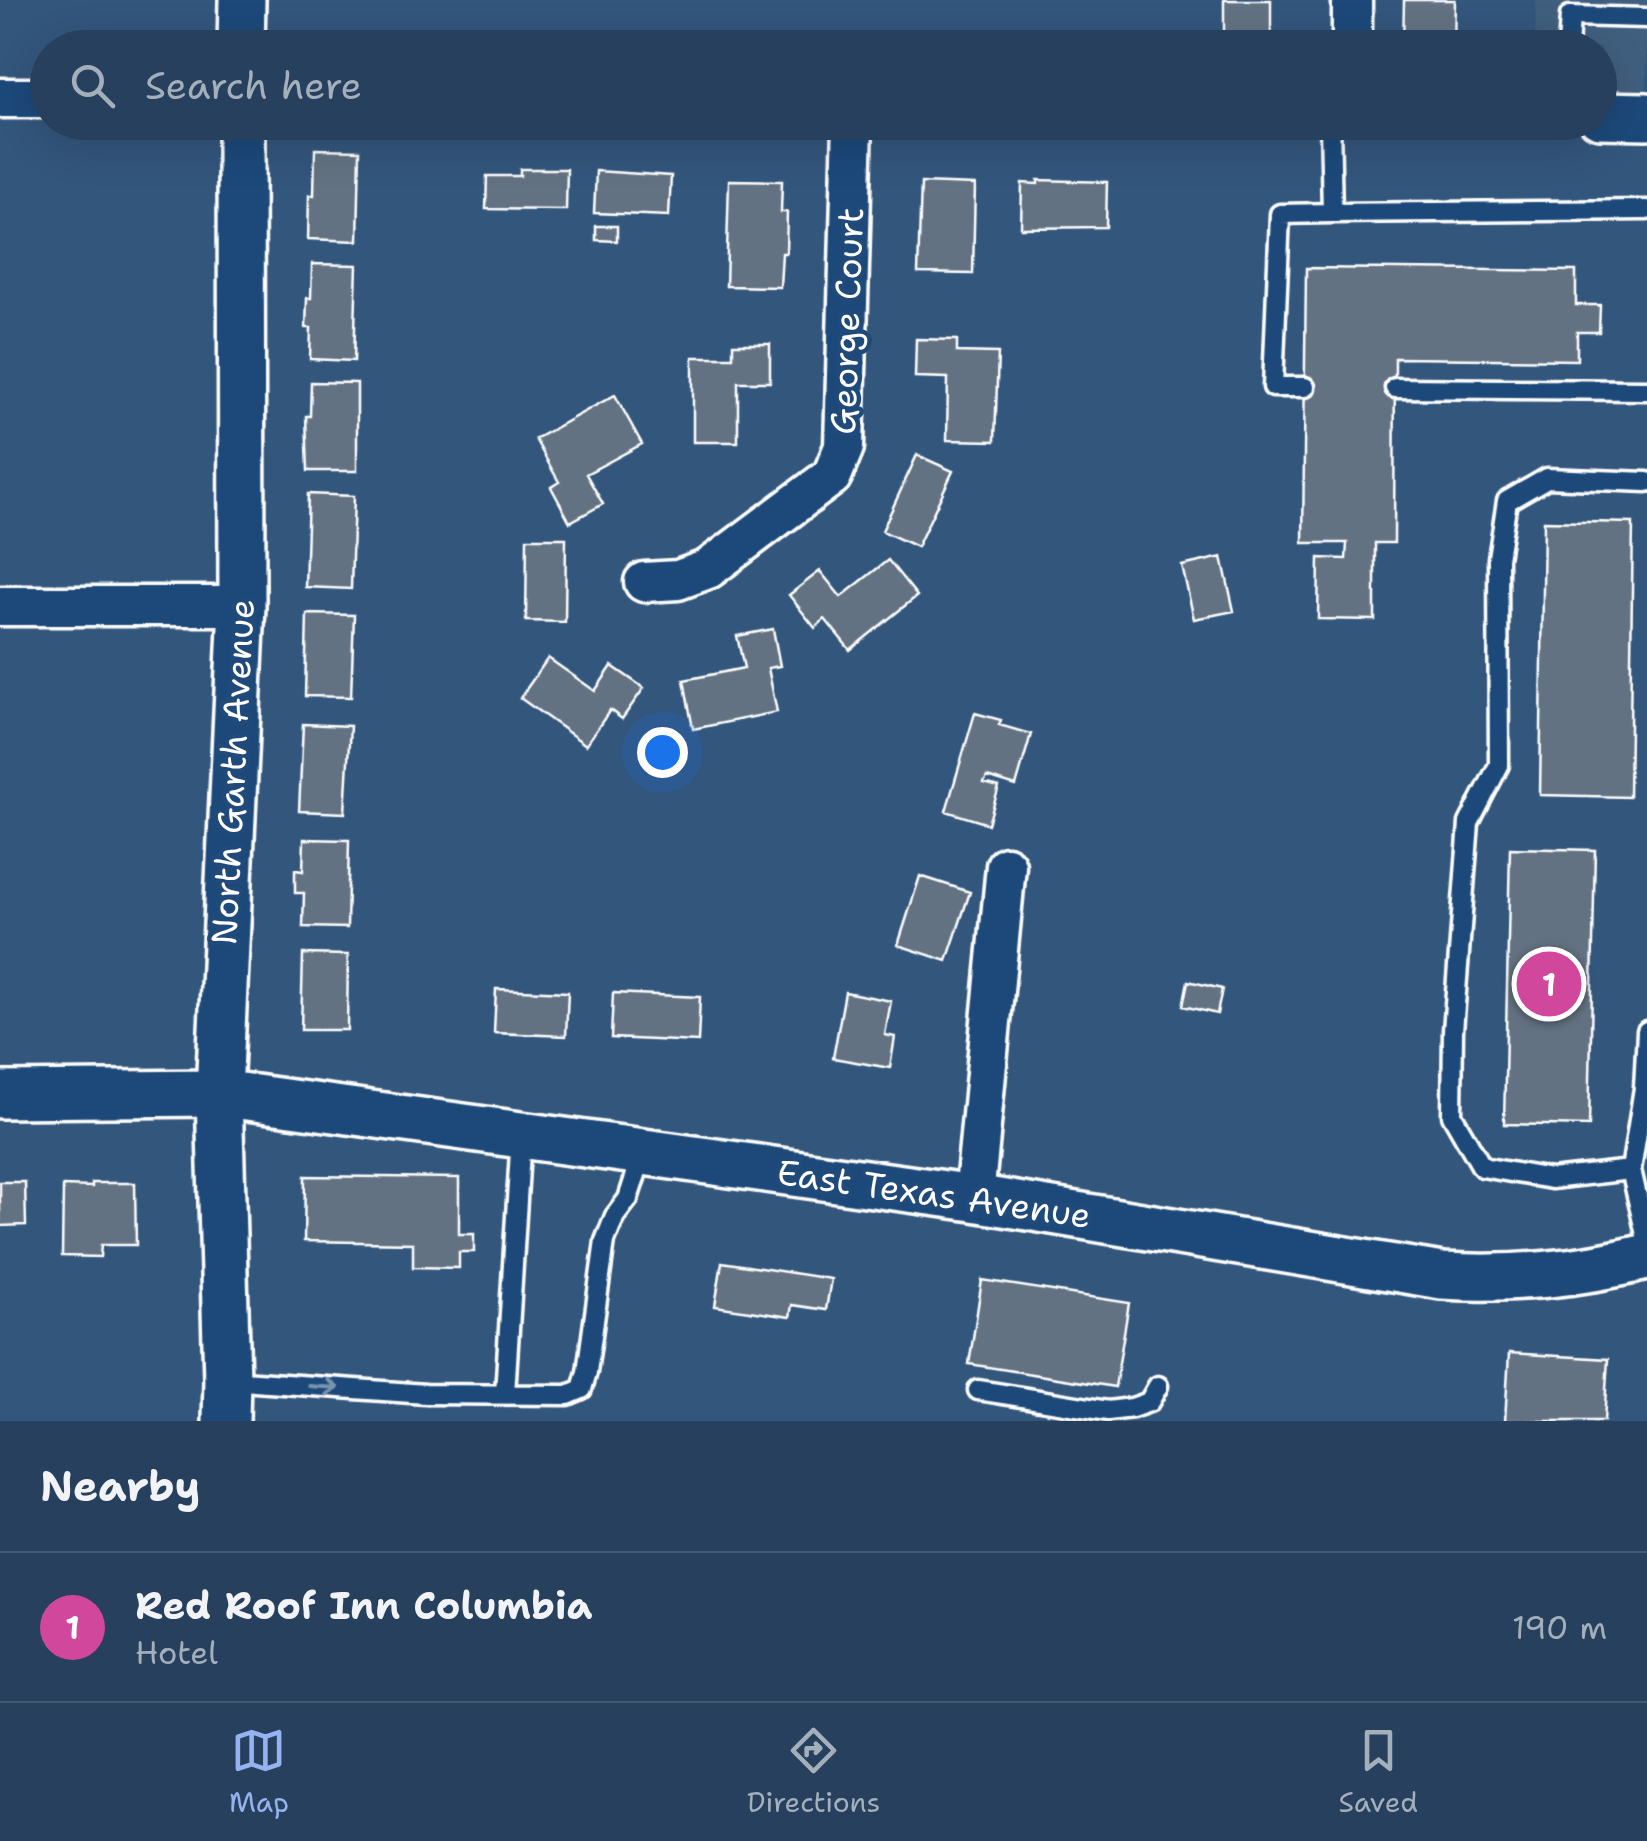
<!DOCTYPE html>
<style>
body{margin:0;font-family:"Shantell Sans",sans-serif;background:#324b66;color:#f1f3f6}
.you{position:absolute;left:662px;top:752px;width:35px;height:35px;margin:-25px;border:8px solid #fff;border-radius:50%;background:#1a73e8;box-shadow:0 0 0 15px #1a73e833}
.badge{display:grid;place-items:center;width:65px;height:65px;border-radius:50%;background:#95b2f1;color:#fff;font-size:32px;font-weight:700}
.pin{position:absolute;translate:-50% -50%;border:5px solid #fff;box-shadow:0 2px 10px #0006}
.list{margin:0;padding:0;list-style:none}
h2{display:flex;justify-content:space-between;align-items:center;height:130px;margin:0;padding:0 40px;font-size:42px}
h2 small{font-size:32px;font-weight:400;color:#a4afbc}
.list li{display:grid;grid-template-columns:65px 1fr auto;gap:30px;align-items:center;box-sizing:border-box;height:150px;padding:0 40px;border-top:2px solid #425972}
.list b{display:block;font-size:38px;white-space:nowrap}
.list p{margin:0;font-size:32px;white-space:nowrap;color:#a4afbc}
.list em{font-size:32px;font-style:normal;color:#a4afbc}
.icon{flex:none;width:55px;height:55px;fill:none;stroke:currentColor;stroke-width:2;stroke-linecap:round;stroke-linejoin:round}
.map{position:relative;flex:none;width:1647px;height:1421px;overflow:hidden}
.search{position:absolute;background:#26405d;box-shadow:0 10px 40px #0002;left:30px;right:30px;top:30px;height:110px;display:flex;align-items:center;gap:25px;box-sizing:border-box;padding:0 35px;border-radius:55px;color:#a4afbc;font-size:38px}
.sheet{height:280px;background:#26405d}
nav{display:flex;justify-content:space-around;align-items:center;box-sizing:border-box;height:140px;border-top:2px solid #425972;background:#26405d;font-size:28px;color:#a4afbc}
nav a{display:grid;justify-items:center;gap:5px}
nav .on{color:#95b2f1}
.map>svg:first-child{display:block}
</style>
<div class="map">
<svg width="1647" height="1421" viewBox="0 0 1647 1421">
<rect width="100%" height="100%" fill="#33567c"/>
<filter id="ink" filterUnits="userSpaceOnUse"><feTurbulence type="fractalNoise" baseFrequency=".01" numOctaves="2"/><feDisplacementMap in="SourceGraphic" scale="20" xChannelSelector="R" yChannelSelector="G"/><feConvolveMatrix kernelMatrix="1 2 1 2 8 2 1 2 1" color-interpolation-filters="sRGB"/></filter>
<g filter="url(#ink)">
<path fill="#415e7e" d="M1536,0H1647V103L1600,102V48H1535Z"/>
<path fill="#637282" stroke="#fff" stroke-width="2.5" d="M1224,0H1271V38H1224Z
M1404,0H1455L1454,48H1403Z
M315,149L360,150L358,241L308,239L309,195H314Z
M520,169H567L566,210L486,209L487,176H520Z
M596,171L671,176L669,216L594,213Z
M729,180L782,181L781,212H787L786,253H782L780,287L726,286Z
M1038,180L1107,182L1106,227L1021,228L1022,183L1038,184Z
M921,183L975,185L973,274L918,273Z
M596,226H617V241L596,240Z
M312,264L357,265L354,361L310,359L311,328H306L307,298H311Z
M1306,268L1576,271V305H1600L1599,332H1577V360L1395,358L1394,543H1375V620L1318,619L1319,558L1346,559L1347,543H1303Z
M916,339L957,340V352L998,353L995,441L947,440L948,378L915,377Z
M733,344H770V382H738V442H693V357H733Z
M311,382L357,383V471H308L306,416H310Z
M615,395L642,444L586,474L603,504L570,522L551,487L559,482L535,439Z
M917,455L953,471L917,547L882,531Z
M308,494L354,496L351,589L305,587Z
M1544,521L1633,523L1629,797L1540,795Z
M527,538H566L565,622L526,621Z
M1222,557L1234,611L1194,619L1182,566Z
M888,560L917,596L850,650L825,619L815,628L789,595L820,571L841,597Z
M307,614L354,615L351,697L305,696Z
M773,629L780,666L768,668L777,712L693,729L684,680L744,668L737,636Z
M548,658L595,691L612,666L644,688L622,719L610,710L586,745L520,698Z
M975,713L1001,720L999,725L1031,734L1016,786L987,777L984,783L999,787L988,824L946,811Z
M303,724L350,726L345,813L299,811Z
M304,839L349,840L347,928L303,927L304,893H295V870L303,871Z
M1510,848L1595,850L1589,1126L1504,1124Z
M920,876L970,892L947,961L898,945Z
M303,954L348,955L347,1030H301Z
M1188,981L1222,989L1217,1014L1183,1006Z
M496,989L568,992L566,1036L494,1033Z
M845,992L891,1001L885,1035L895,1037L890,1068L833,1058Z
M613,993L700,997L698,1042L611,1038Z
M305,1176L459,1178V1234H474V1252H459V1268L413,1267V1243L304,1241Z
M0,1182H25L26,1225L0,1226Z
M92,1183H135L136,1245H101L100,1257L62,1256L63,1186L92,1187Z
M722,1262L831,1279L826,1310L792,1305L790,1317L715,1306Z
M982,1280L1129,1303L1115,1387L969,1364Z
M1509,1353L1608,1359L1604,1421H1505Z"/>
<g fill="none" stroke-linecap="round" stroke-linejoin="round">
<g stroke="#fff" stroke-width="25">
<path id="service" d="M1568,48L1570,16L1647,18
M1330,122L1332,213L1647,210
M1305,387H1273L1280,214L1332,213
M1395,388L1647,390
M1647,1031L1644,1088L1631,1170L1647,1239
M1631,1170L1551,1179L1482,1167L1452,1115L1453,1031L1469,823L1499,765L1498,558L1507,501L1547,478L1647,482
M227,1380L426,1394L568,1395L582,1389L587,1372L605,1241L615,1216L628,1199L643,1153
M978,1390L1108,1411L1132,1408L1149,1402L1158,1386
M505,1394L521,1135"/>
</g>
<g stroke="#fff" stroke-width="45">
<path id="minor" d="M1352,48V0
M0,98H48
M644,582L678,580L708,569L832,476L844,447L853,122
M0,606H242
M974,1198L1006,866"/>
</g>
<g stroke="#fff" stroke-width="52">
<path id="tertiary" d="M241,48L242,0
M1600,115L1647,116
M0,1095L219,1093L974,1198L1442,1276C1514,1280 1577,1274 1647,1257
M226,1421L227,1380L219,1093L242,606L241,122"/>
</g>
<use href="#service" stroke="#1f4a7a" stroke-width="18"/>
<use href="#minor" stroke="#1f4a7a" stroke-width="38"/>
<use href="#tertiary" stroke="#1f4a7a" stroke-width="45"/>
</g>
<defs><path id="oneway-shaft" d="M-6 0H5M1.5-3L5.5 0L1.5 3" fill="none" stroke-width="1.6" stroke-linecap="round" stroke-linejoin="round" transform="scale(2.5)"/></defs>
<use stroke="#7992af" href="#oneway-shaft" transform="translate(324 1387) rotate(4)"/>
</g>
<g text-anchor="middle" stroke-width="9" stroke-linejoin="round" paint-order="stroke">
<g font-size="35" fill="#fff" stroke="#1f4a7a">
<text transform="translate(847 321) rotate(-88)" y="12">George Court</text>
<text transform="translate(233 772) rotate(-87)" y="12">North Garth Avenue</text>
<text transform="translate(934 1194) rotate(8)" y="12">East Texas Avenue</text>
</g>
</g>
</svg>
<div class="you"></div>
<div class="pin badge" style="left:1549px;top:984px;background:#d1479c">1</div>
<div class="search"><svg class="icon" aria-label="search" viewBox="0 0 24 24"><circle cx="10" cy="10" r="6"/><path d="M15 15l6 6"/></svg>Search here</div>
</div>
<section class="sheet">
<h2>Nearby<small></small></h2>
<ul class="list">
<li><span class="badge" style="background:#d1479c">1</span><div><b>Red Roof Inn Columbia</b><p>Hotel</p></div><em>190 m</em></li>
</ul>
</section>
<nav>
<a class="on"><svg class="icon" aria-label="map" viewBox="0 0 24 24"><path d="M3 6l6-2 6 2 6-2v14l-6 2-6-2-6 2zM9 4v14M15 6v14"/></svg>Map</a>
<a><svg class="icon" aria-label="directions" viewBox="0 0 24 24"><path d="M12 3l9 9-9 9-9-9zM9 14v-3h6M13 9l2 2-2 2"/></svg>Directions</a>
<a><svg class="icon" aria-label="saved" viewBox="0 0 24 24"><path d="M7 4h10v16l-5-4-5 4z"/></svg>Saved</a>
</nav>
